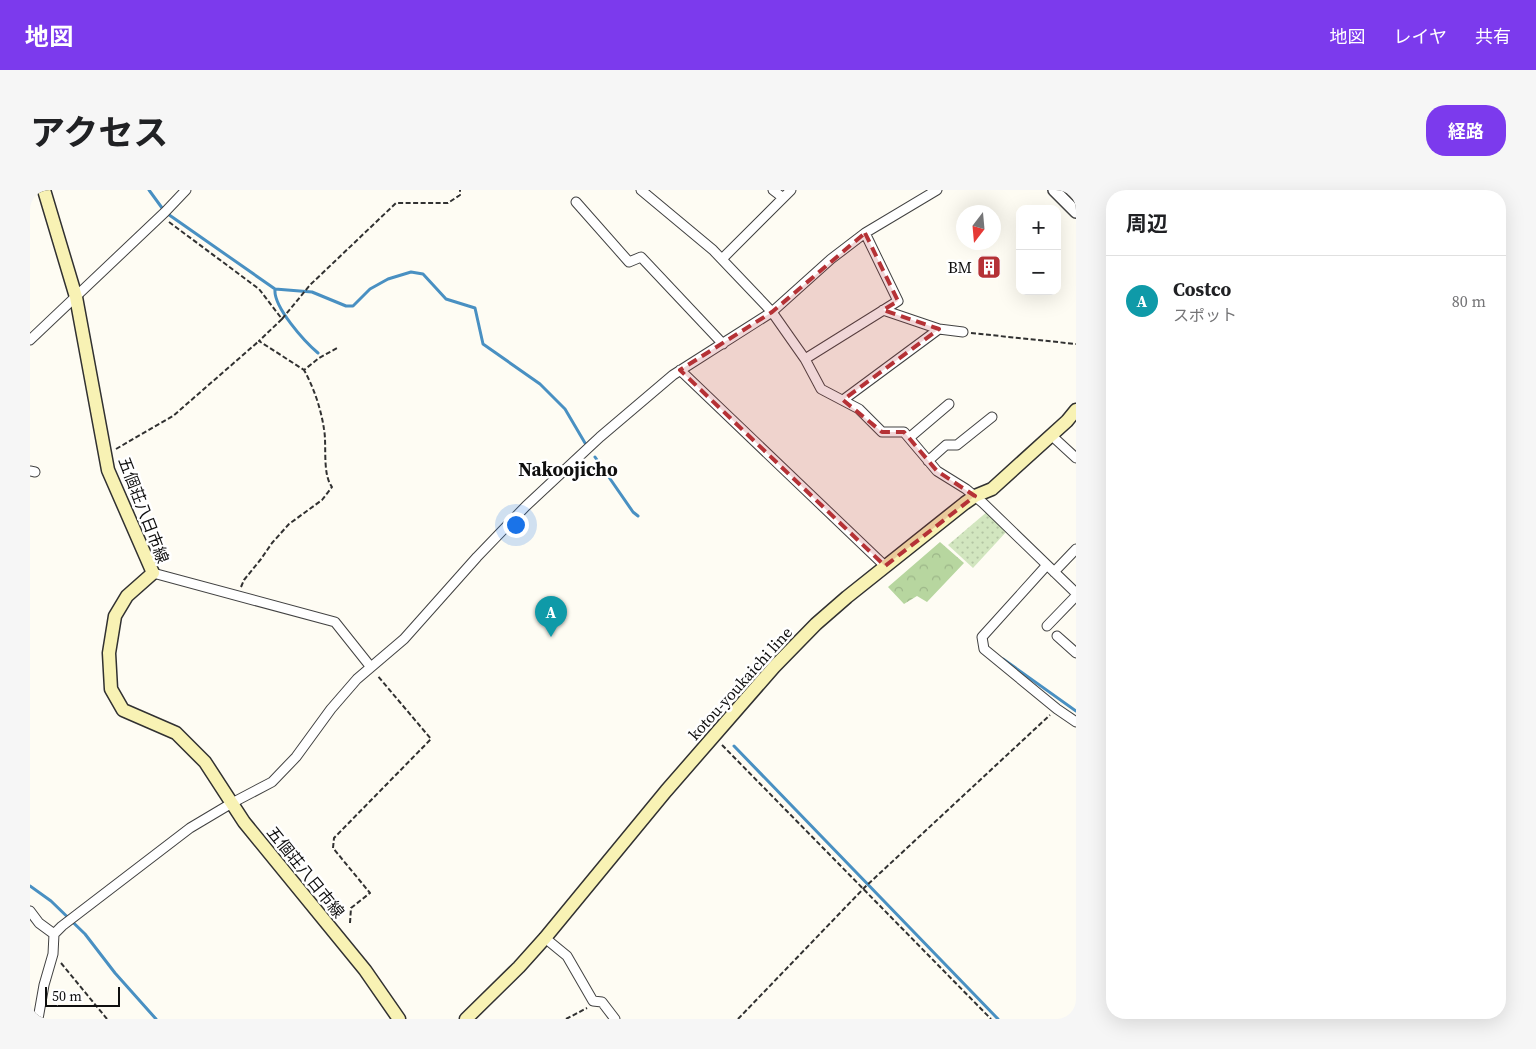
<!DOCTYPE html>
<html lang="ja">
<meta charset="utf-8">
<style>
body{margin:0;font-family:"Source Serif 4","Noto Sans JP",serif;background:#f6f6f6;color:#202124}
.controls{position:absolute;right:15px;top:15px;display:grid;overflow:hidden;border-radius:10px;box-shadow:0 5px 20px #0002}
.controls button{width:45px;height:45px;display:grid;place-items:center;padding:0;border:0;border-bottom:1px solid #e0e0e0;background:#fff;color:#202124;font:25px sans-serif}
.compass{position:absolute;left:926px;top:15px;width:45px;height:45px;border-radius:50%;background:#fff;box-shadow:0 5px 20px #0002;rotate:196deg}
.scale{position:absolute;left:15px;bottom:12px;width:75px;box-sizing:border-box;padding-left:5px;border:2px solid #0f0f0f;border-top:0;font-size:14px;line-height:18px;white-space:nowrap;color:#0f0f0f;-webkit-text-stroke:4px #fff;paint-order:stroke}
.you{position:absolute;left:485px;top:334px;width:18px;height:18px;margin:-12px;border:4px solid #fff;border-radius:50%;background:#1a73e8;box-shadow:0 0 0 8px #1a73e833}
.badge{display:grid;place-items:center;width:32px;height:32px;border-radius:50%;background:#7c3aed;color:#fff;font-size:16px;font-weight:700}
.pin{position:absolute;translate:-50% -41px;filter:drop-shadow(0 1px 2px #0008)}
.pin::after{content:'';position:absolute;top:26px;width:18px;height:15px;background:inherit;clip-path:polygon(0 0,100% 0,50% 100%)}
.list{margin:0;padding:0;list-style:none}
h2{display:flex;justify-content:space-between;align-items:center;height:65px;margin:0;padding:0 20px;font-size:21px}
h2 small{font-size:16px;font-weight:400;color:#757577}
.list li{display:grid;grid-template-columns:32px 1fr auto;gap:15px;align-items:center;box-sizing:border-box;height:90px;padding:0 20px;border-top:1px solid #e0e0e0}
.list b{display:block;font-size:19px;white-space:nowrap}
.list p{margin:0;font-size:16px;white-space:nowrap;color:#757577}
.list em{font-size:16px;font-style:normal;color:#757577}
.map{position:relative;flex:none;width:1046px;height:829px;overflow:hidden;border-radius:20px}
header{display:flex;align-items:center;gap:30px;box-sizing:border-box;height:70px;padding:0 25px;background:#7c3aed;color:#fff}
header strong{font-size:24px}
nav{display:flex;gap:28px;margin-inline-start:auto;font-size:18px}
.intro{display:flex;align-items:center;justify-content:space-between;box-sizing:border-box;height:120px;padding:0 30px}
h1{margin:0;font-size:35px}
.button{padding:12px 22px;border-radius:20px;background:#7c3aed;color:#fff;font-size:18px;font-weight:700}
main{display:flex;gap:30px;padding:0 30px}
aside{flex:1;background:#fff;border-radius:20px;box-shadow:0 5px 20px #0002}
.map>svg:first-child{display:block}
</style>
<header>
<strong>地図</strong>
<nav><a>地図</a><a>レイヤ</a><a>共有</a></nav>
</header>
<div class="intro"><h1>アクセス</h1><a class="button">経路</a></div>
<main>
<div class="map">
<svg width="1046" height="829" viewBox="0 0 1046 829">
<defs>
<pattern id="grass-dots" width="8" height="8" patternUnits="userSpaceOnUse" patternTransform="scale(1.25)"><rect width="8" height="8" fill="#d2e6bf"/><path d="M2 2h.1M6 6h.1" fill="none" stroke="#b3c4a3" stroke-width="1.8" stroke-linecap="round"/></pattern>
<pattern id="forest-crowns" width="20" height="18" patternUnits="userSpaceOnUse" patternTransform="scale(1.25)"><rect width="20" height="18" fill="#b7d69f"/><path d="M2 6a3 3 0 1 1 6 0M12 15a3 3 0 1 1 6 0" fill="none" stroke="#9cb688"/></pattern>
</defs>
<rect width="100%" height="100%" fill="#fefcf3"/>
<path fill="url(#grass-dots)" d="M958,321L977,341L943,378L918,355Z"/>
<path fill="url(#forest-crowns)" d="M910,352L934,373L897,412L887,406L874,414L858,397Z"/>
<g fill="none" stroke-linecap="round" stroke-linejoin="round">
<path stroke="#4990c2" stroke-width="3" d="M119,0L135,22L245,99L282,102L316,116H323L340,99L358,89L381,82L393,84L416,109L445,118L453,154L510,194L535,219L555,253
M245,99C243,117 275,152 288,163
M565,267L603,322L608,326
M973,469L1046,521
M704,556L968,829
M0,696L21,711L55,744L85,783L126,829"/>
<g stroke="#424242" stroke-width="11">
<path id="minor" d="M611,0L683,60L742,122L775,169L791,199L829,219L852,242H874L907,281L936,299L953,313L1046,403
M743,0L752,7
M546,12L599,72L611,67L693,154
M692,69L761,0
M853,120L909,139L933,142
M0,150L135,22L156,0
M775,169L868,111L835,43
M650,180L855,376
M813,210L909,139
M1021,245L1046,268
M879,248L919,214
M898,271L916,255H927L962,227
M0,281L5,282
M1017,375L952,447L954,459L1027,519L1046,532
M1024,382L1046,359
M123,383L305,432L340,476
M1017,436L1046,406
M1027,446L1046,463
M0,721L9,733L24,744
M515,748L537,766L563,811L572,812L585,829
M8,829L14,795L23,764L24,744L32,736L160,638L202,613L242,592L266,567L301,519L327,489L374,449L447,367L496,316L570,247L643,185L742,122L801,69L835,43L907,0"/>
</g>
<g stroke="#424242" stroke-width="14">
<path id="tertiary" d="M1024,0L1046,22"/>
</g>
<g stroke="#313131" stroke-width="15">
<path id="secondary" d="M14,0L46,107L78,280L123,383L97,406L85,426L79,463L81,499L93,520L146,543L175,572L214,632L335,780L369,829
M436,829L489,777L515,748L636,601L744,477L786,434L817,407L935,313L945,306L962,299L1037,231L1046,220"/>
</g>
<path stroke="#313131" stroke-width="2" stroke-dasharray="5 2.5" stroke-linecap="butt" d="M139,32L229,99L252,129L229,151L274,180L289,168L309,157
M252,129L280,95L366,13H418L430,5V0
M941,143L1046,154
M86,259L143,226L229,151
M211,397L214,390L231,369L242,353L259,334L292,310L302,297C292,284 297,255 294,239C291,219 284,198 274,180
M692,555L961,829
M320,733L321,718L340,703L303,658L304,648L401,549L347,485
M31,773L77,829
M536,829L557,818
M708,829L835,697L1020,525"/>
<use href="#minor" stroke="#fff" stroke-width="9"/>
<use href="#tertiary" stroke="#fff" stroke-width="11"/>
<use href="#secondary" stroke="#f8f2b4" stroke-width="12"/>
</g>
<path fill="#b53236" fill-opacity="0.2" stroke="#b53236" stroke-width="4" stroke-dasharray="10 6" stroke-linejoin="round" d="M835,43L868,111L853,120L909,139L813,210L852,242H874L907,281L945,306L855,376L650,180L742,122Z"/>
<defs>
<g id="building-square" transform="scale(1.25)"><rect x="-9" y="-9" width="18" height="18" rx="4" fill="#b53236" stroke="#fff"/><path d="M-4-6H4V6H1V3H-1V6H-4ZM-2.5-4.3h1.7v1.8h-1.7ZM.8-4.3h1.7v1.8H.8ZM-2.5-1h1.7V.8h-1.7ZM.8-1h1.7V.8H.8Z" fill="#fff"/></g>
</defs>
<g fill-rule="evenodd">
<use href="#building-square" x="959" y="77"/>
</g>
<g text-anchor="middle" stroke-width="5" stroke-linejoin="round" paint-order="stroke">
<g font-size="16" fill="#0f0f0f" stroke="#fff" text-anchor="end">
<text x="942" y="83">BM</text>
</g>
<g font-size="16" fill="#0f0f0f" stroke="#fff">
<text transform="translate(114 320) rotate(69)" y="6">五個荘八日市線</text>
<text transform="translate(710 493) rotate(-48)" y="6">kotou-youkaichi line</text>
<text transform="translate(276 682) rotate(51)" y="6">五個荘八日市線</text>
</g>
<g font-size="19" font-weight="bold" fill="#0f0f0f" stroke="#fff">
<text x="538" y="286">Nakoojicho</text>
</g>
</g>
</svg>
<div class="controls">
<button>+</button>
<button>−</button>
</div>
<svg class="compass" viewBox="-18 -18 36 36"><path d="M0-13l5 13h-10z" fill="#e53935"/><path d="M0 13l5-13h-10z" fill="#757577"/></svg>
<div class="scale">50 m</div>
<div class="you"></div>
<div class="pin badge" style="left:521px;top:447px;background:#0f9aa8">A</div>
</div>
<aside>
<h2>周辺<small></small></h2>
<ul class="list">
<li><span class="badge" style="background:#0f9aa8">A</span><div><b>Costco</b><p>スポット</p></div><em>80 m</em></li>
</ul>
</aside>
</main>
